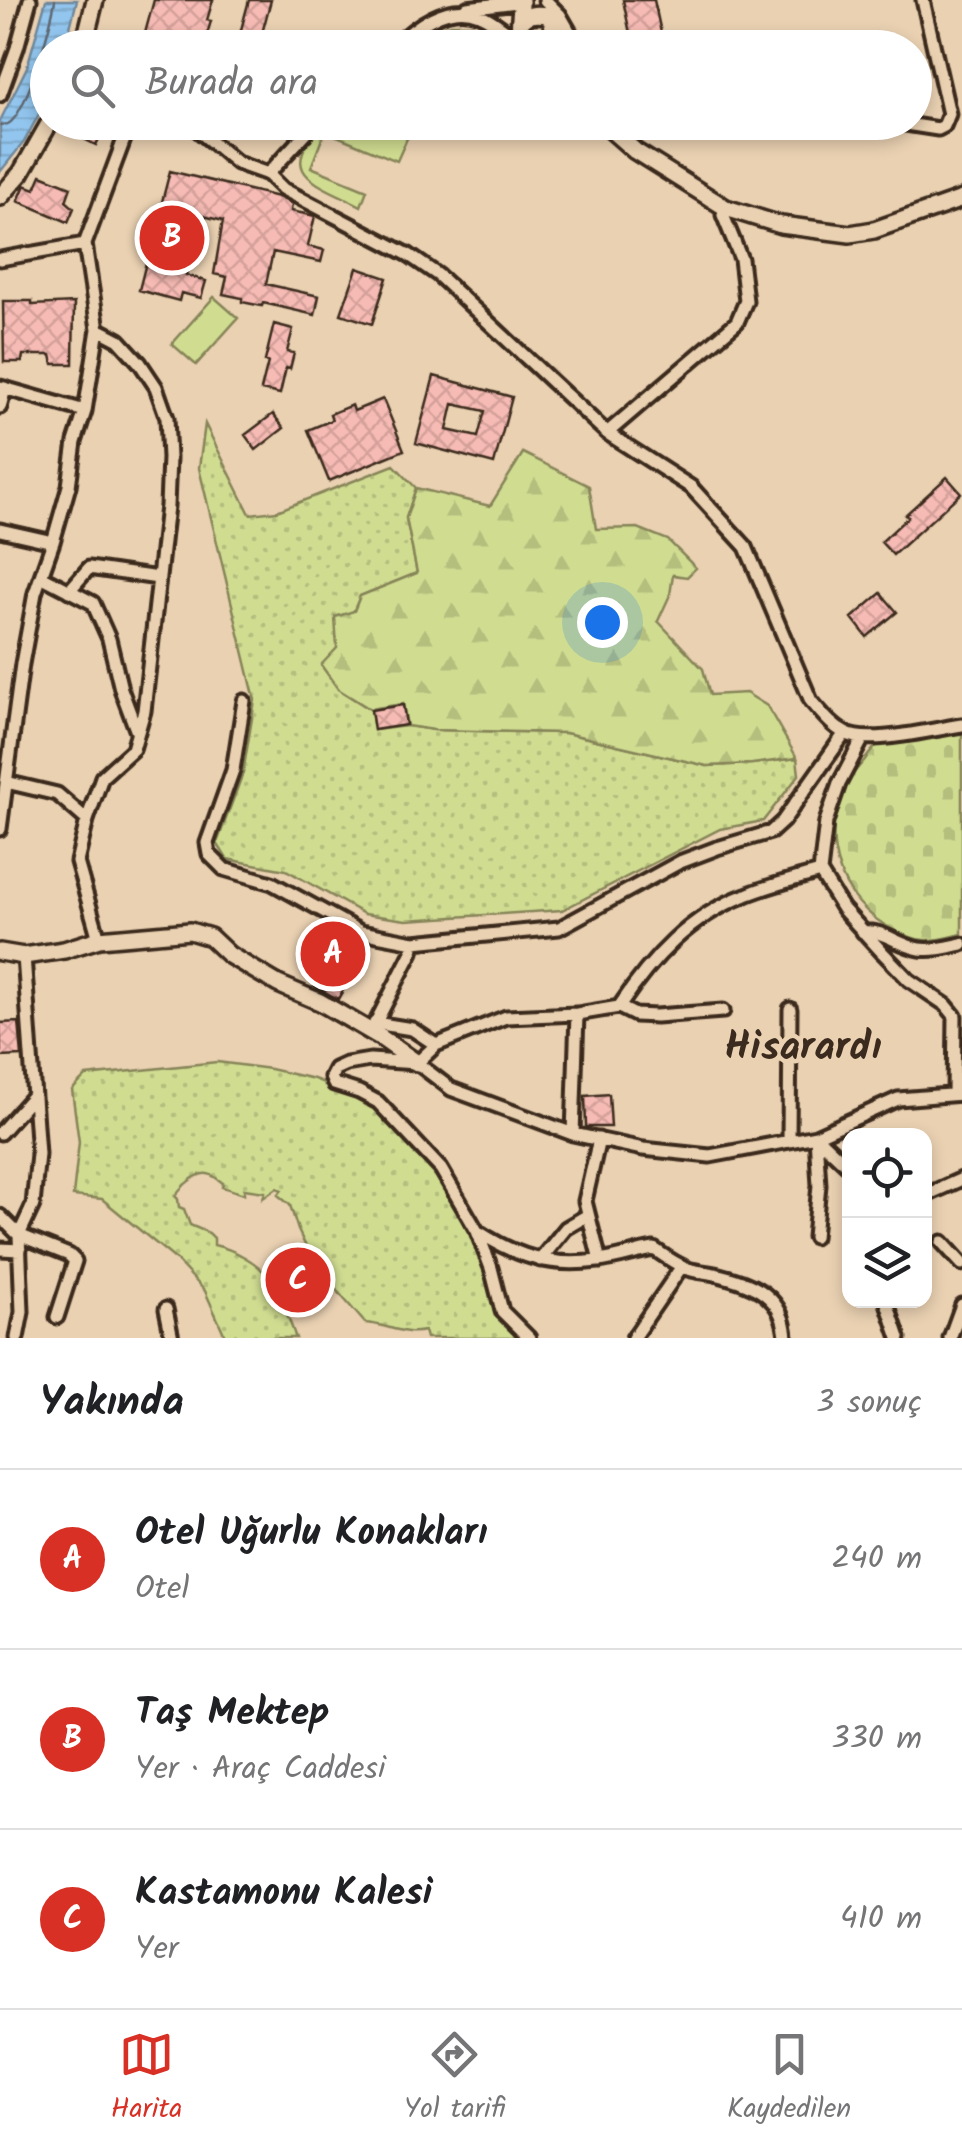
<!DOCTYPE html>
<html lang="tr">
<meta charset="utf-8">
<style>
body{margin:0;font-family:Kalam,sans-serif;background:#f2f2f2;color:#202124}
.controls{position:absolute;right:30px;bottom:30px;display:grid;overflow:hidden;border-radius:20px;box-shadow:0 5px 15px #0003}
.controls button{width:90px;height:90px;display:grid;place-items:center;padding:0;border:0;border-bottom:2px solid #e0e0e0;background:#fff;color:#202124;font:50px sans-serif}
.you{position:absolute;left:602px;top:622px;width:35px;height:35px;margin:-25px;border:8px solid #fff;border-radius:50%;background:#1a73e8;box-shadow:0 0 0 15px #1a73e833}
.badge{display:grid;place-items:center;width:65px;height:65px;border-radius:50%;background:#d93025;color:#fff;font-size:32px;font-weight:700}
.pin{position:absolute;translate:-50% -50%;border:5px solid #fff;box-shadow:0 2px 10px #0006}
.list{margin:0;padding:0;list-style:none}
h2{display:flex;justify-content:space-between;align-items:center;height:130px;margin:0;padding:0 40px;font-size:42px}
h2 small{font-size:32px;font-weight:400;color:#757577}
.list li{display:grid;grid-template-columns:65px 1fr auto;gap:30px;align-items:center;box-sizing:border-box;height:180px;padding:0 40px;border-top:2px solid #e0e0e0}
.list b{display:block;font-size:38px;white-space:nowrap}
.list p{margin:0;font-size:32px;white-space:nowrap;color:#757577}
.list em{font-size:32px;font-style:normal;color:#757577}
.icon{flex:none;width:55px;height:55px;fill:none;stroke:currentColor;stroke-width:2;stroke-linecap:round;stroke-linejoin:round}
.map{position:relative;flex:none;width:962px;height:1338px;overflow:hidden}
.search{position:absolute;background:#fff;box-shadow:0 5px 15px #0003;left:30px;right:30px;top:30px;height:110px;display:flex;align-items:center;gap:25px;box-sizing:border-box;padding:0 35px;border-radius:55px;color:#757577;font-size:38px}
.sheet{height:670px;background:#fff}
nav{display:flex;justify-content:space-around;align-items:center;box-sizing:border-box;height:140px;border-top:2px solid #e0e0e0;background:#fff;font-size:28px;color:#757577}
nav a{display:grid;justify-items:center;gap:5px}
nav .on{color:#d93025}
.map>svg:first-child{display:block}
</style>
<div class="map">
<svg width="962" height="1338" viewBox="0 0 962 1338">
<defs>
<pattern id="grass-dots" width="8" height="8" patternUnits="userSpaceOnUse" patternTransform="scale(2.5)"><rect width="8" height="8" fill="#d0dd91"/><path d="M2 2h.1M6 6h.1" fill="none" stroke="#b4be7d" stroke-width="1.8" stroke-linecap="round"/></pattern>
<pattern id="forest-firs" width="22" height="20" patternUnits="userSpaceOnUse" patternTransform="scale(2.5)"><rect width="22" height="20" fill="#d0dd91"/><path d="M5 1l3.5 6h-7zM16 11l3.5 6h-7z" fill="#b4be7d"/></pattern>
<pattern id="cemetery-stones" width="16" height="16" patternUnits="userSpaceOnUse" patternTransform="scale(2.5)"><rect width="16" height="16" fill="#d0dd91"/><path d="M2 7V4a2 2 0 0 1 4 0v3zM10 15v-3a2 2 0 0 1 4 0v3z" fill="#b4be7d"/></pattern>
<pattern id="water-rules" width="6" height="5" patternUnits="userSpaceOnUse" patternTransform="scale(2.5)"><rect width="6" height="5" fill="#92c6ef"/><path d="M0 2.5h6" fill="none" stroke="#7faacc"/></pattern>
<pattern id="building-cross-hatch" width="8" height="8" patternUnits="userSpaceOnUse" patternTransform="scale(2.5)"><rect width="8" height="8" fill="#f6bbb4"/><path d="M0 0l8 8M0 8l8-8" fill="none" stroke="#d4a19a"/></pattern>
</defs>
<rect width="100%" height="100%" fill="#ead1b2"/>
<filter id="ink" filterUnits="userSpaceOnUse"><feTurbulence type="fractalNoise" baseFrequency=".01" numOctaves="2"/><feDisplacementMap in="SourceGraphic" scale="20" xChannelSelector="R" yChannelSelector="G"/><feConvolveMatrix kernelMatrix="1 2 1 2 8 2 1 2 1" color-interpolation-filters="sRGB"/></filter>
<g filter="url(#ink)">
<path fill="url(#grass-dots)" stroke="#868458" stroke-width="2.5" d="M205,424L250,514L277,511L394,465L416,488L406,518L417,573L360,596L338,648V689L371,710L374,730L407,726L434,730L566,733L707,766L752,764L797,758L799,775L763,821L720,829L562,910L406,920L364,914L286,870L227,859L217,843L243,773L255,700L199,468Z
M217,1062L270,1069L314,1079L367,1100L408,1132L429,1157L447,1191L468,1221L497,1301L525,1338H426L424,1331C404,1336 386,1324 365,1323L314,1264L298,1230L290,1205L278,1195L282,1190L277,1188L263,1198L265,1192L244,1189V1194L222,1187L223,1183C218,1180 214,1175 208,1174C197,1171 180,1188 175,1196L178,1199L179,1207L184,1209L190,1225L209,1233L214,1238V1245C233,1249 258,1262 269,1278C280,1293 289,1320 296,1338H226L205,1291L175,1259L102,1199L73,1196L79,1142L72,1090L86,1076Z"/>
<path fill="url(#forest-firs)" stroke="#868458" stroke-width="2.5" d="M523,453L589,486L596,529L638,528L668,540L696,568L687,577L673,575L670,595L658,621L703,669L710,695L746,693L767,706L797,758L752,764L707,766L566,733L434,730L407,726L403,704L370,709L338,689L321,665L337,648L335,617L354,611L360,596L417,573L406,518L416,488L490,506Z"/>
<path fill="url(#cemetery-stones)" stroke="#868458" stroke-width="2.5" d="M962,730V934C950,937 937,941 924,940C911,939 899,933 888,927C827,891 815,814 863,762C867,757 873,748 878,745C887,739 947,733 962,730Z"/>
<path fill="#d0dd91" stroke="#868458" stroke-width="2.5" d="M452,24H472L496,47H487L469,38L430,47H405L429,29Z
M323,123H409L408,125L412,127L397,161L325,131L311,167L367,190L361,206C316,182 274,175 323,123Z
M214,297L238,318L196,365L172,344Z"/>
<path fill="url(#water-rules)" stroke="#6f889b" stroke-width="2.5" d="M46,0H77L65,47L48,48L47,99L24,142L0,172V121L27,67Z"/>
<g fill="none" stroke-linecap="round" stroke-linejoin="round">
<path stroke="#5e6872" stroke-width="2.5" d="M0,125C3,124 6,125 8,124C27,114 52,21 55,0"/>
</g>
<path fill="url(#building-cross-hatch)" stroke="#3b2a1e" stroke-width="2.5" fill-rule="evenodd" d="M154,0H213L207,20L211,21L203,48H141Z
M249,0H271L258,48L237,45Z
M623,0H654L663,42L633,48Z
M75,122H107L96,145L70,132Z
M170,171L278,197L292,204L291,211L315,216L308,246L324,250L321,262L273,252L266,284L319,296L315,315L263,303L262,306L242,302V298L223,294L227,277L214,274L223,221L200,215L186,275L206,281L201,298L181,293L179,301L139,290L150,247L146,246L153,220L157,221Z
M41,175L71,187L66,201L74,208L68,222L18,201L25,185L35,189Z
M357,268L387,278L372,324L341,314Z
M3,301H32V305L74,303L73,364H53L51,355H23L22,362H4Z
M274,324L293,329L287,352L294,353L290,369L286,368L280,394L261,390L268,362L265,361Z
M434,376L512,397L494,464L416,443ZM453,404L485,411L478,437L447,430Z
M383,399L404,450L329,481L308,430L332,420L330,414L352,405L354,411Z
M273,414L284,428L256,450L245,435Z
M947,477L961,493L893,555L881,542L908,517L905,515Z
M881,593L897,612L867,637L852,618Z
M403,705L406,725L374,730L371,710Z
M333,927L349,936L343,950L349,953L341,970L351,976L338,999L314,986L327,962L319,958Z
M19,1022L22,1056L1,1057L0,1023Z
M609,1094L611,1127H586L585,1096Z"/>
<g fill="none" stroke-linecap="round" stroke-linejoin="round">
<g stroke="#3b2a1e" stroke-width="19">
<path id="minor" d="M545,0L560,15L579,48
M467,8L517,2L522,7
M393,48C414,27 448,1 479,14C496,21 511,36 526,46
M0,95L17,48L30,0
M188,122L237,163L268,174L316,122
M893,122L938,129L944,126L949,114L923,0
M268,174L283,189L409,255L438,275L607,433L691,487L746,547L811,701C821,712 831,726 845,733C866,746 935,729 962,725
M0,259L85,244L126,134L136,122
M98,329L119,340L140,363L156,387L167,418L169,458L167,506L144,711L133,749L102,777L87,820L77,862L99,939
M0,387L85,411
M0,407L5,388
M607,433L737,322L746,301L741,259L723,215L726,208
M0,530L53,542
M41,576L93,603L109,639L121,689L137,732
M69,591L89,568L158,578
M244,701L233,770L207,843L209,854L224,869L272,883L361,932L414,942L559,928L680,862L717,848L771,832L783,821L845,733
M862,740L839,784L826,822L820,872L843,909L882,952L909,980L946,1005L955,1016L954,1094
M6,782L57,794L87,820
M0,829L22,664L35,593L53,542L69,486L75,442L85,411L98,329L85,244
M863,932C883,929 899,946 920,949C934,951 948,947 962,944
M619,1007C651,959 690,916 746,895C770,885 796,879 820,872
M375,1023L412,1029L436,1045
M371,1032L412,952L414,942
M417,1063L436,1045L506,1017L577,1014L619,1007L635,1015L656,1016L723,1011
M0,1133L33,1096
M573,1134L577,1014
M816,1136L850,1168
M599,1139L585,1201L600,1261
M789,1141L790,1009
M924,1196L962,1179
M0,1216L19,1235L69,1255L75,1261L57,1317
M477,1231C517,1257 549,1267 598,1261C617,1259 635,1252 654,1249C664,1256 675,1264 688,1269C697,1272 708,1272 719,1275C755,1284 784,1297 786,1338
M814,1237L819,1185L816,1136
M942,1242L962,1264
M0,1249L20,1250
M540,1260L566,1228L588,1215
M886,1300L899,1338
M166,1309L172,1338
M17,1338L22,1312L19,1235L33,1205L38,1154L24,956
M529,1338L502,1311L491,1268L477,1231L441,1169L378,1102L359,1092L334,1084L331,1077L335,1069L346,1064L370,1060L417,1063L451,1089L573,1134L643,1149L710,1156L816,1136L898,1099L962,1094
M633,1338L682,1266
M950,1338L962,1305"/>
</g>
<g stroke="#3b2a1e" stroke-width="22">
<path id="major" d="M521,0C522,18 513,35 529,48
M520,24C528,12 536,14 549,15L555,32L551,43L545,48
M83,48L95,0
M602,122L635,151L726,208L781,225L850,234L874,230L962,199
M0,197L21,173L50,122
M0,952L24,956L64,950L99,939L190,931L210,937L229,955L278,984L320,1002L380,1037L417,1063"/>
</g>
<use href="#minor" stroke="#ead1b2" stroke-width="11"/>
<use href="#major" stroke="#ead1b2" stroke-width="15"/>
</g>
</g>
<g text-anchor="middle" stroke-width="9" stroke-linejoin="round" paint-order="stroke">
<g font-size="40" font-weight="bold" fill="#3b2a1e" stroke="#ead1b2">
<text x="803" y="1059">Hisarardı</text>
</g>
</g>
</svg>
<div class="controls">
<button><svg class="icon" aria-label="locate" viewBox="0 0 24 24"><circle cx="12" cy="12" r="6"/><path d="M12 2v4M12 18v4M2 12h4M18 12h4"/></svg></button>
<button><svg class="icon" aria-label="layers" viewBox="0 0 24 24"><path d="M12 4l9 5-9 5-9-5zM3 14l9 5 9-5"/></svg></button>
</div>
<div class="you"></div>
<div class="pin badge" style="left:333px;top:954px">A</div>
<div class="pin badge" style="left:172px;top:238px">B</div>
<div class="pin badge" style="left:298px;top:1280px">C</div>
<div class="search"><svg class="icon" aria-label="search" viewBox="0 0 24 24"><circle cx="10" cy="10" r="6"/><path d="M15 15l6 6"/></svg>Burada ara</div>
</div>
<section class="sheet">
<h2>Yakında<small>3 sonuç</small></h2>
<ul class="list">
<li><span class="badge">A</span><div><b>Otel Uğurlu Konakları</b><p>Otel</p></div><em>240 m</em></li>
<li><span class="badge">B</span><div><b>Taş Mektep</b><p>Yer · Araç Caddesi</p></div><em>330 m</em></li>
<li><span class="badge">C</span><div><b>Kastamonu Kalesi</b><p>Yer</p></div><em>410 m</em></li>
</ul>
</section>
<nav>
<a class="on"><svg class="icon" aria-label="map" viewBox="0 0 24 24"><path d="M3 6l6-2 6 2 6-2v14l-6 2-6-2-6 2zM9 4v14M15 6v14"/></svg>Harita</a>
<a><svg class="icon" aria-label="directions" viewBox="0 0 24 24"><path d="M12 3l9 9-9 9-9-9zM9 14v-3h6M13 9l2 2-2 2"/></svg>Yol tarifi</a>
<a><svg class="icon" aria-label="saved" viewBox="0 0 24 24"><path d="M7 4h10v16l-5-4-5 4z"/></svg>Kaydedilen</a>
</nav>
